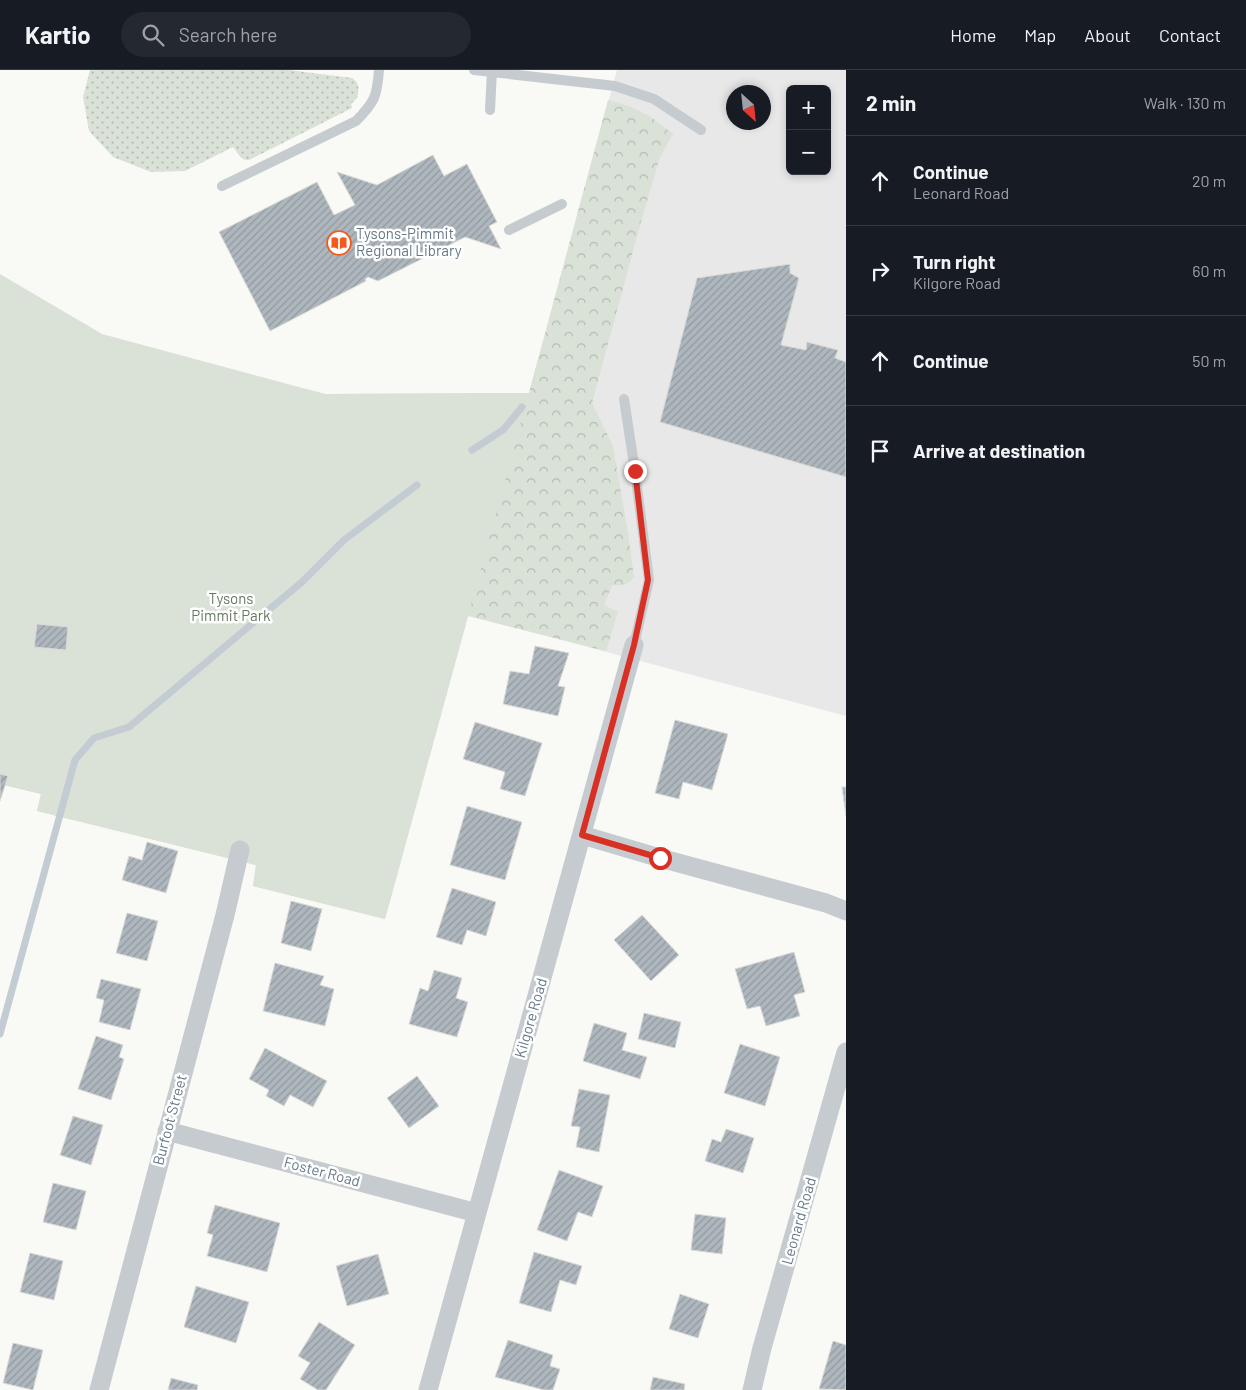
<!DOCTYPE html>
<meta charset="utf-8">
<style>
body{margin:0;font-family:Barlow,sans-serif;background:#242831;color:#f1f3f6}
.controls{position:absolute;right:15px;top:15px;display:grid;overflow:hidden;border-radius:8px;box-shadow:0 2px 8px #0003}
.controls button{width:45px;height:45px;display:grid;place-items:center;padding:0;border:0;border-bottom:1px solid #363941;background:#171b24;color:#f1f3f6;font:25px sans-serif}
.compass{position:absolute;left:726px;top:15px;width:45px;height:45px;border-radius:50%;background:#171b24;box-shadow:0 2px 8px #0003;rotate:153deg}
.stop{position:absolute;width:15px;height:15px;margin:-11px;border:4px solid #d93025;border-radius:50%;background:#fff}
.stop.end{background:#d93025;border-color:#fff;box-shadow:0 1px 5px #0008}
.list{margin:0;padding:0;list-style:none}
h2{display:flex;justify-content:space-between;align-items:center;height:65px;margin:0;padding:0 20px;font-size:21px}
h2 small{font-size:16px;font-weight:400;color:#9ea1a6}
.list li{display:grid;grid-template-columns:32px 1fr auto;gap:15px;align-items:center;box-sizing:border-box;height:90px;padding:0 20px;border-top:1px solid #363941}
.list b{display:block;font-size:19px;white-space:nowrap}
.list p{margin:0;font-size:16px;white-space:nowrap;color:#9ea1a6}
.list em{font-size:16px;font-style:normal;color:#9ea1a6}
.icon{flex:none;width:28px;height:28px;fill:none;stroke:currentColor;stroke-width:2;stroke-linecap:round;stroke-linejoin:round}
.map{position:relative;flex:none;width:846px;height:1320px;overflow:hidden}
header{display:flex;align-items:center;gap:30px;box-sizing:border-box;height:70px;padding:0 25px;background:#171b24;border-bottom:1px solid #363941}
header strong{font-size:24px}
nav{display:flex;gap:28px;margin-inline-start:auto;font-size:18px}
.search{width:350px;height:45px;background:#242831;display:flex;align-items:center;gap:12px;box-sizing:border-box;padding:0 18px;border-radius:28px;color:#9ea1a6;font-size:19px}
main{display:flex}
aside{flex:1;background:#171b24}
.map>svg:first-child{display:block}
</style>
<header>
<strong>Kartio</strong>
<div class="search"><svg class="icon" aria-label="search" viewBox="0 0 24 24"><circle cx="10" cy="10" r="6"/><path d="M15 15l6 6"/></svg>Search here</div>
<nav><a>Home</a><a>Map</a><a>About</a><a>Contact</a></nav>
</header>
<main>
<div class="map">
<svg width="846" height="1320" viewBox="0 0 846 1320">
<defs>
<pattern id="grass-dots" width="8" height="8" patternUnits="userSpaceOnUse" patternTransform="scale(1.25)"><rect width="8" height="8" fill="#dae1d7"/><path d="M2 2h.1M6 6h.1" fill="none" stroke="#b4bbb4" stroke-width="1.8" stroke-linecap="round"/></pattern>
<pattern id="forest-crowns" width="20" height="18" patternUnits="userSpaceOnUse" patternTransform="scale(1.25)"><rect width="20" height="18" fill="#dae1d7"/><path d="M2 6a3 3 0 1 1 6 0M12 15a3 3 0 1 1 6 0" fill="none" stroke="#b4bbb4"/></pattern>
<pattern id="building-hatch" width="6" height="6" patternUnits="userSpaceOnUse" patternTransform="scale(1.25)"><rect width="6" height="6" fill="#afb7be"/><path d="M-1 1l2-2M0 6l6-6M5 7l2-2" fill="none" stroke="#929aa0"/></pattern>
</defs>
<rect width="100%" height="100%" fill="#f9f9f6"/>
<path fill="#e7e8e7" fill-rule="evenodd" d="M617,0H846V646L468,545ZM790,19H827V101H790ZM734,22H764V52H734Z"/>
<path fill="url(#grass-dots)" d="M90,0H289L352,8C360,13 359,20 357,28L351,34L352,38L249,90C240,91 238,82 233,77L185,101L151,102L113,87L89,61L83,27Z"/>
<path fill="url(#forest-crowns)" d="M608,30L629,36L651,47L673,64L660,87L642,148L592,333L613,376L628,463L634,507C626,517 623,515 612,515L604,535L618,542L606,581L468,546L385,849L253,816L256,795L37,741L41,724L0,714V599L305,319L325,324L529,323Z"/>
<path fill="#dae1d7" d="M0,204L102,264L325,324L529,323L385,849L253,816L256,795L37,741L41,724L0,714Z"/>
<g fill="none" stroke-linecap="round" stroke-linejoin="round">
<path stroke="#c2ccd2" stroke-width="7" d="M472,380L503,360L522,337
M0,964L75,690L94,668L129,657L302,512L344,470L417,415"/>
</g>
<path fill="url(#building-hatch)" stroke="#dbdbd8" d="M433,85L444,106L467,94L497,152L489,156L501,179L465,167L378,211L368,207L365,209L366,211L270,261L219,162L317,112L334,145L355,135L337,102L377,115Z
M790,194V203L799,208L781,275L806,280L807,272L838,280L835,288L846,292V407L660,352L697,208Z
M37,554L68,557L66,580L34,577Z
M535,576L569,583L558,616L565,617L558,646L503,634L510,601L529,604Z
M675,650L728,664L712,720L683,712L679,729L655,723Z
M475,652L542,673L525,726L500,719L505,702L463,689Z
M0,704L8,706L0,731Z
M842,717H846V746Z
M467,736L522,752L505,810L450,795Z
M147,772L178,781L166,823L122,810L129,786L142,790Z
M452,818L496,832L486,866L467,860L462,875L436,867Z
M291,831L322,839L311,881L281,873Z
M127,843L158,851L147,891L116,883Z
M642,845L679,885L651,911L614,870Z
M794,882L805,922L794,925L800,946L766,956L760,936L747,939L735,899Z
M275,893L324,906L320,915L334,919L325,956L263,941Z
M434,900L462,908L456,928L468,932L457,967L409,954L420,918L428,921Z
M101,909L141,919L130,960L99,952L104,930L96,928Z
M644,943L681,952L675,978L638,969Z
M594,953L627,963L622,980L647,987L640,1009L583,991Z
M96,966L123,975L119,987L124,989L111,1030L78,1019Z
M740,974L780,987L765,1036L724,1023Z
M265,978L327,1011L313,1037L290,1025L284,1036L266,1026L269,1020L249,1009Z
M417,1006L439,1036L409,1058L387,1028Z
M579,1019L610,1025L599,1082L576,1077L580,1057L571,1056Z
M73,1046L103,1055L91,1095L60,1085Z
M726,1059L754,1068L743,1103L705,1091L712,1069L721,1072Z
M559,1100L603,1116L592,1147L578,1142L567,1171L537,1160Z
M53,1113L86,1121L76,1160L43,1152Z
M215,1135L280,1153L267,1202L207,1186L213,1165L207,1163Z
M695,1144L726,1148L722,1184L691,1180Z
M534,1182L582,1196L576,1215L560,1210L551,1242L519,1233Z
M30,1183L63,1191L54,1230L20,1222Z
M378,1184L389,1224L347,1236L336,1196Z
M196,1216L249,1232L236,1273L184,1257Z
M680,1224L709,1234L698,1268L669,1259Z
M319,1252L355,1275L326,1320H318L300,1309L310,1293L298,1286Z
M508,1270L553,1285L550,1296L560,1299L553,1320H544L495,1307Z
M833,1271L846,1275V1320L819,1319Z
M13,1273L43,1280L33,1320L3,1313Z
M653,1307L685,1314L684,1320H650Z
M171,1308L198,1315L197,1320H168Z"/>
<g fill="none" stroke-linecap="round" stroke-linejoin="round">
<path stroke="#c6cbcf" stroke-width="10" d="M474,0L615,16L654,29L701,60
M490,40L492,1
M222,116L356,51C375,32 377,26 379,0
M509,160L562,134
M624,329L635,401L649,510L634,575"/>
<path stroke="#c6cbcf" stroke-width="19" d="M582,765L660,788L826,833L846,841
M167,1061L477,1143
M99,1320L225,845L240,780
M428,1320L634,575
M752,1320L762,1278L846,982"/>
</g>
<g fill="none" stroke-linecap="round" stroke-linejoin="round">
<path stroke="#d93025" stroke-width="6" d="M635,401L648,510L634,575L582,765L660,788"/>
</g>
<defs>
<g id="library-ring" transform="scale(1.25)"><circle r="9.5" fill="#fff" stroke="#f3591c" stroke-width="1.5"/><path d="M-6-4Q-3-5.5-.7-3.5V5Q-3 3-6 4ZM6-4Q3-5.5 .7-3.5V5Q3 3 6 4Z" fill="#f3591c"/></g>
</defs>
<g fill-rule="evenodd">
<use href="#library-ring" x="339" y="173"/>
</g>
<g text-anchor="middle" stroke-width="5" stroke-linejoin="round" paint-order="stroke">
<g font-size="15" fill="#65788a" stroke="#fff" text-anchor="start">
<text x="356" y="169">Tysons-Pimmit<tspan x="356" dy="17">Regional Library</tspan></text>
</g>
<g font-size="15" fill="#657a61" stroke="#fff">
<text x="231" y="534">Tysons<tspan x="231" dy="17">Pimmit Park</tspan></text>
</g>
<g font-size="15" fill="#65788a" stroke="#fff">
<text transform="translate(531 948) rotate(-74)" y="5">Kilgore Road</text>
<text transform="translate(170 1050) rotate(-75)" y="5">Burfoot Street</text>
<text transform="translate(322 1102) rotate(15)" y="5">Foster Road</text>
<text transform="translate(799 1151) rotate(-74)" y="5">Leonard Road</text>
</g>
</g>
</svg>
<div class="controls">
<button>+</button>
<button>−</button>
</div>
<svg class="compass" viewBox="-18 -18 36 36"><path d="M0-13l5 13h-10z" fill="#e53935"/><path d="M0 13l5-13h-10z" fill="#9ea1a6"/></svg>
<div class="stop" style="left:660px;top:788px"></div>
<div class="stop end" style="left:635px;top:401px"></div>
</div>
<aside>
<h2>2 min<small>Walk · 130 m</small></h2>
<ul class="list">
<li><svg class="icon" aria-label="ahead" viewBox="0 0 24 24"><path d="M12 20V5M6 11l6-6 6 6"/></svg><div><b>Continue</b><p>Leonard Road</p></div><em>20 m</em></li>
<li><svg class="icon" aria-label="right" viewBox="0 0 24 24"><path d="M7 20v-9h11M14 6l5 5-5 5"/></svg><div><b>Turn right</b><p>Kilgore Road</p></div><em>60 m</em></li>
<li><svg class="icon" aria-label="ahead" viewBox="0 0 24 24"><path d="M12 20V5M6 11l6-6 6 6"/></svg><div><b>Continue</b></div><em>50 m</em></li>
<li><svg class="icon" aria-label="arrive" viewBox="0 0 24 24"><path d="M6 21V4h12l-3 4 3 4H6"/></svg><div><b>Arrive at destination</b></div></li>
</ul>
</aside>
</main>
